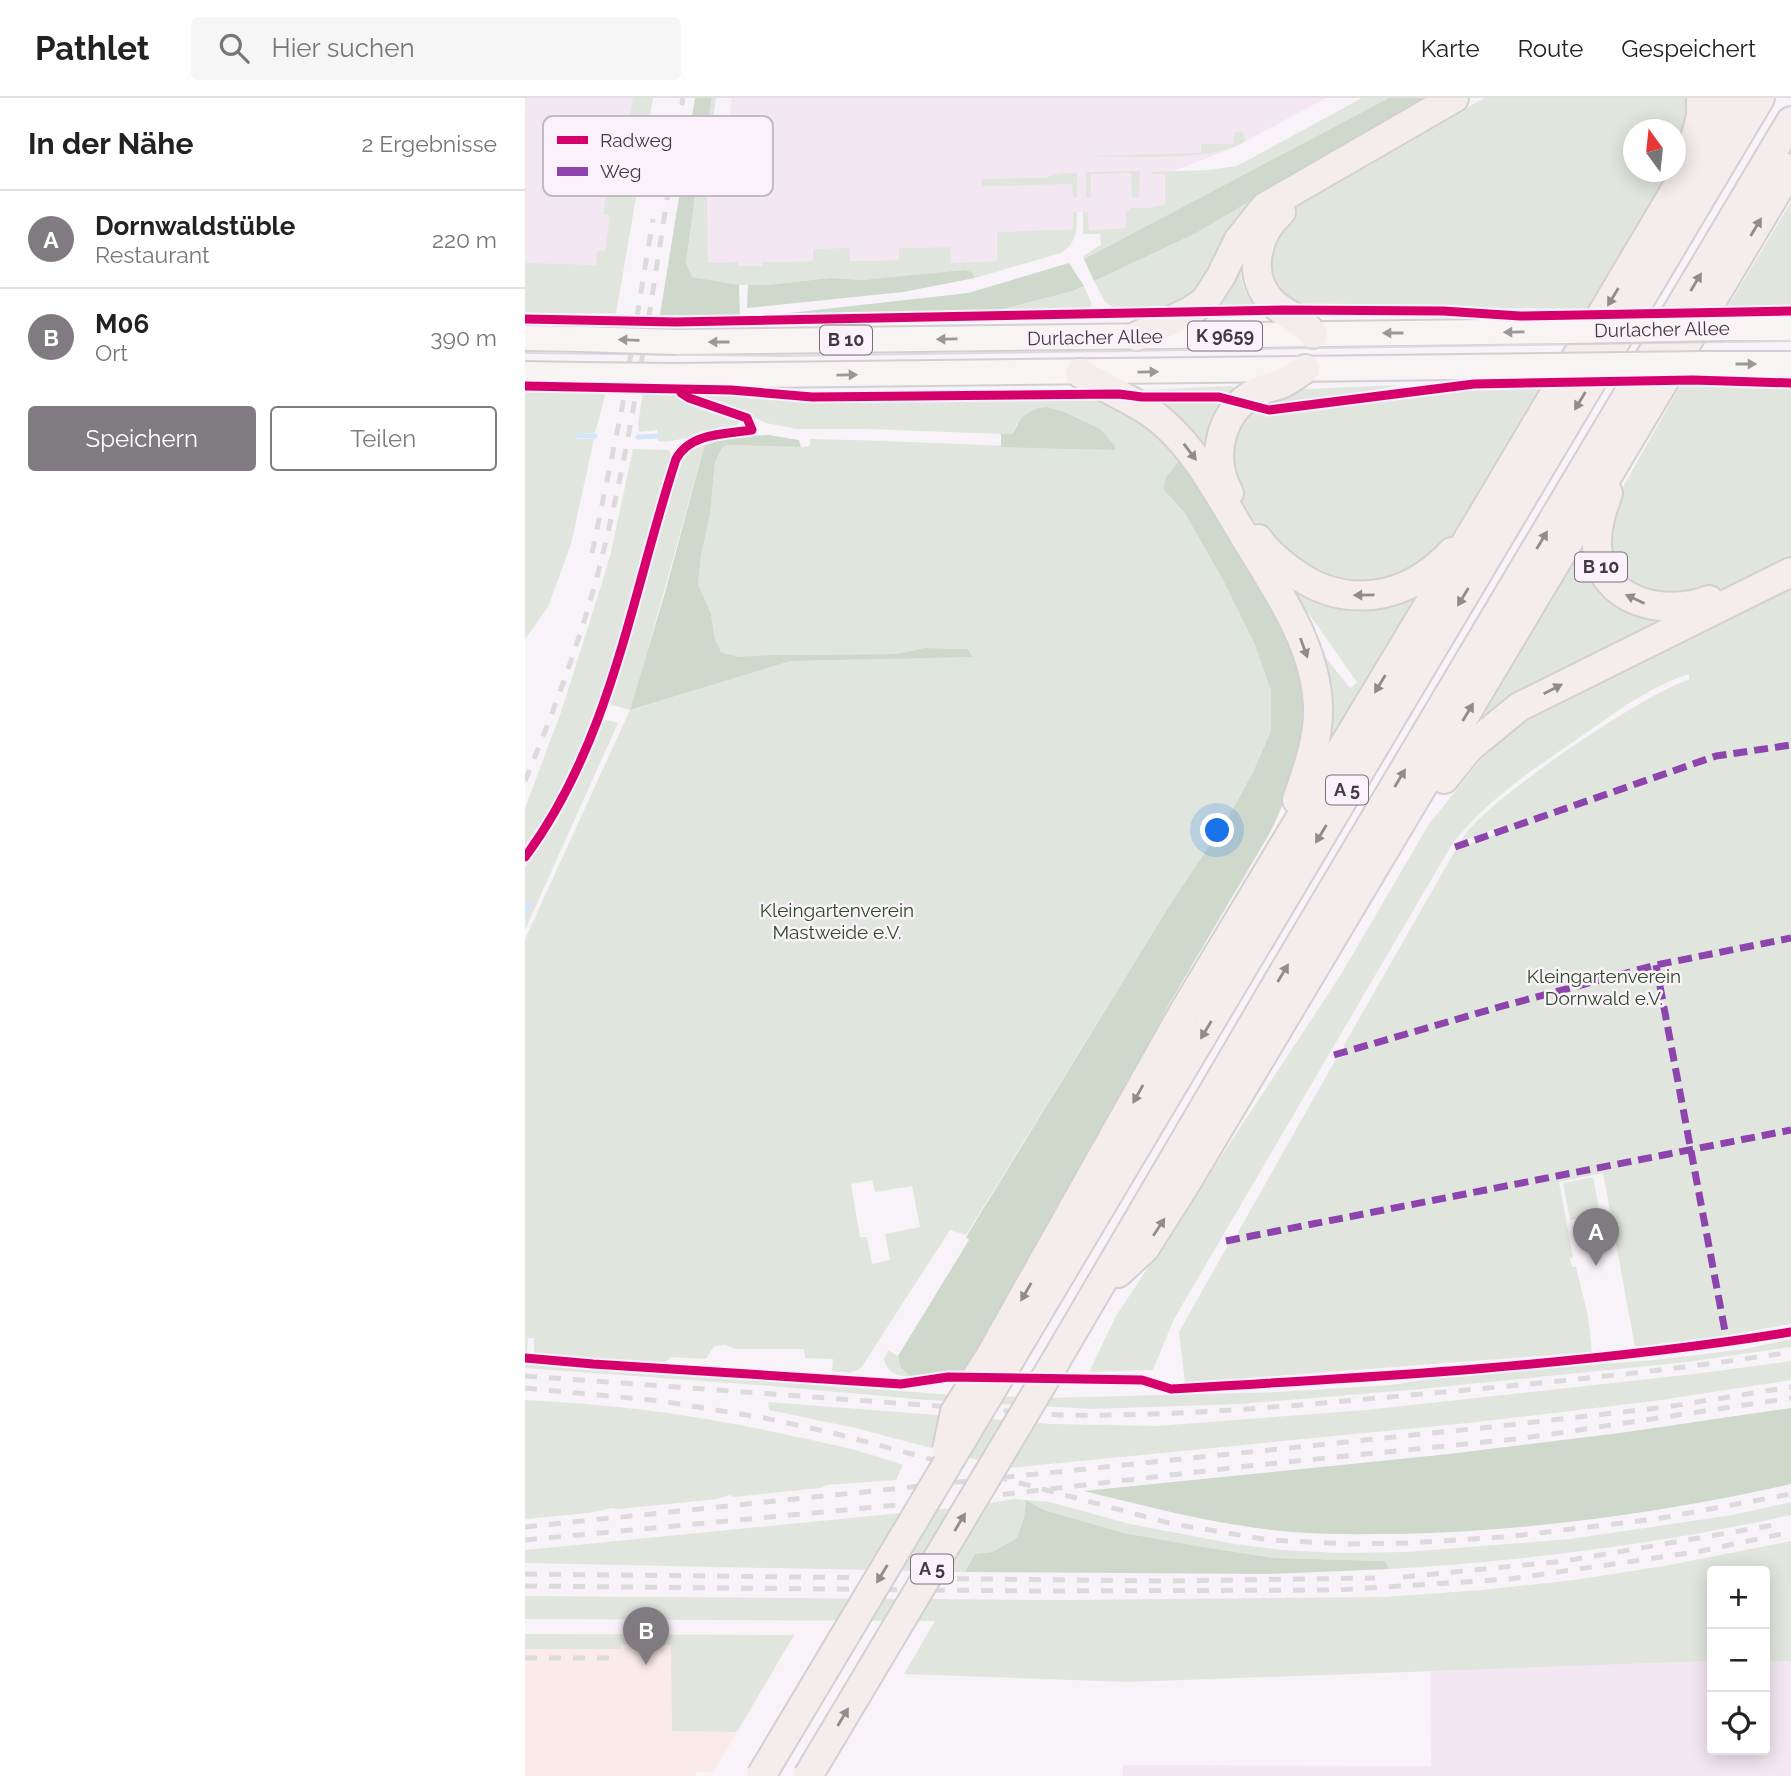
<!DOCTYPE html>
<html lang="de">
<meta charset="utf-8">
<style>
body{margin:0;font-family:Raleway,sans-serif;background:#f6f6f6;color:#222}
.controls{position:absolute;right:21px;bottom:21px;display:grid;overflow:hidden;border-radius:7px;box-shadow:0 4px 18px #0003}
.controls button{width:63px;height:63px;display:grid;place-items:center;padding:0;border:0;border-bottom:2px solid #e0e0e0;background:#fff;color:#222;font:35px sans-serif}
.compass{position:absolute;left:1098px;top:21px;width:63px;height:63px;border-radius:50%;background:#fff;box-shadow:0 4px 18px #0003;rotate:345deg}
.you{position:absolute;left:693px;top:733px;width:24px;height:24px;margin:-18px;border:5px solid #fff;border-radius:50%;background:#1a73e8;box-shadow:0 0 0 10px #1a73e833}
.badge{display:grid;place-items:center;width:46px;height:46px;border-radius:50%;background:#807b80;color:#fff;font-size:23px;font-weight:700}
.pin{position:absolute;translate:-50% -58px;filter:drop-shadow(0 2px 4px #0008)}
.pin::after{content:'';position:absolute;top:37px;width:24px;height:21px;background:inherit;clip-path:polygon(0 0,100% 0,50% 100%)}
.list{margin:0;padding:0;list-style:none}
h2{display:flex;justify-content:space-between;align-items:center;height:91px;margin:0;padding:0 28px;font-size:30px}
h2 small{font-size:23px;font-weight:400;color:#767676}
.list li{display:grid;grid-template-columns:46px 1fr auto;gap:21px;align-items:center;box-sizing:border-box;height:98px;padding:0 28px;border-top:2px solid #e0e0e0}
.list b{display:block;font-size:26px;white-space:nowrap}
.list p{margin:0;font-size:23px;white-space:nowrap;color:#767676}
.list em{font-size:23px;font-style:normal;color:#767676}
.actions{display:flex;gap:14px;padding:21px 28px}
.actions a{flex:1;padding:16px 0;border:2px solid #807b80;border-radius:7px;text-align:center;font-size:24px;color:#807b80}
.actions .main{background:#807b80;color:#fff}
.icon{flex:none;width:38px;height:38px;fill:none;stroke:currentColor;stroke-width:2;stroke-linecap:round;stroke-linejoin:round}
.map{position:relative;flex:none;width:1266px;height:1678px;overflow:hidden}
header{display:flex;align-items:center;gap:42px;box-sizing:border-box;height:98px;padding:0 35px;background:#fff;border-bottom:2px solid #e0e0e0}
header strong{font-size:33px}
nav{display:flex;gap:38px;margin-inline-start:auto;font-size:24px}
.search{width:490px;height:63px;background:#f6f6f6;display:flex;align-items:center;gap:18px;box-sizing:border-box;padding:0 24px;border-radius:7px;color:#767676;font-size:26px}
main{display:flex}
aside{flex:1;background:#fff}
.map>svg:first-child{display:block}
</style>
<header>
<strong>Pathlet</strong>
<div class="search"><svg class="icon" aria-label="search" viewBox="0 0 24 24"><circle cx="10" cy="10" r="6"/><path d="M15 15l6 6"/></svg>Hier suchen</div>
<nav><a>Karte</a><a>Route</a><a>Gespeichert</a></nav>
</header>
<main>
<aside>
<h2>In der Nähe<small>2 Ergebnisse</small></h2>
<ul class="list">
<li><span class="badge">A</span><div><b>Dornwaldstüble</b><p>Restaurant</p></div><em>220 m</em></li>
<li><span class="badge">B</span><div><b>M06</b><p>Ort</p></div><em>390 m</em></li>
</ul>
<div class="actions"><a class="main">Speichern</a><a>Teilen</a></div>
</aside>
<div class="map">
<svg width="1266" height="1678" viewBox="0 0 1266 1678">
<rect width="100%" height="100%" fill="#f8f3f8"/>
<path fill="#f3e7f2" d="M0,0H128L91,216L0,215Z
M207,0H801L708,50L640,76V107L628,108V110H605L602,112L601,130L564,132L563,114H548V131L472,134V163L425,165L424,149L374,150V162L324,163V151H288V163L238,164V168H213V164L183,165L182,83L204,21Z
M1187,1563V1652H1240V1563H1266V1678H598V1667L906,1668L905,1573Z"/>
<path fill="#fbeaea" d="M0,1536L269,1537L188,1675L171,1673L170,1678H0Z"/>
<path fill="#e0e6de" fill-rule="evenodd" d="M108,0H128L91,215H0V165L71,167L72,153H80L85,118L78,116L93,33H102Z
M187,0H191L188,20L189,83H182L183,165L213,164V168H237L238,164L288,163V151L324,150L325,163L374,162V150L425,149L426,165L472,163V134L548,131V114H552C552,133 552,144 536,155L450,180L447,174L440,172L396,178L338,182L305,180L242,187H208L167,179L161,165L171,91Z
M837,0H864L559,161L558,158L576,147L575,136H558V114H563L564,132L601,130V114L605,110H628V108L640,107V76H626V74L684,72L712,68Z
M898,0H917L745,98L659,209L590,211L580,204L569,183L756,86Z
M959,0H1169L1161,41L1151,61L1150,32H1108V74H1143L1062,211L767,208L761,206L739,168L763,115L777,105Z
M709,34H718L720,43C691,65 596,58 557,58L676,55V46H709Z
M615,73L614,100H607L606,75L566,76V100H561V74Z
M535,75H552V100H548L547,86L457,88V82L460,81L520,80Z
M1266,104V210H1202Z
M714,162C715,180 718,196 731,208L685,209Z
M559,188L567,207L561,213L463,215L548,193Z
M872,287L850,293L758,307L733,302L761,292Z
M706,288L712,291L706,296C685,292 629,299 617,292Z
M1155,288H1221L1266,291V458L1203,490L1168,498H1132L1099,481L1083,458L1090,403Z
M1016,289L919,451L873,484L814,489L740,439L713,400L701,353L722,311L738,315H759L917,293Z
M0,293L81,294L70,335L51,336L52,341H69L46,446L23,509L0,541Z
M118,295L150,296L157,302L210,319L214,324L212,327L204,332L141,344L133,343L132,332L114,334L113,326Z
M161,296H198L250,301L308,303L580,300L604,310L658,358L638,391L659,414L698,482L730,547L746,593V633L728,674L704,718L646,805L441,1137L425,1132L336,1270L325,1275L307,1273L308,1261L280,1260L279,1251H211L200,1247L189,1248L181,1261L145,1259L140,1265L9,1256V1240H3L2,1255H0V841L105,612L86,607L85,602L145,392C158,355 165,336 211,340L186,345L179,349L106,612L266,563L447,558L441,551L399,550L372,556L246,557L213,560L196,554L190,541L186,516L173,486L176,457L185,417L190,364L197,350L202,347L276,349L285,348V341C387,343 488,349 590,352L492,326L488,336H476L344,331H272L241,325L203,308ZM347,1082L350,1094L387,1088L395,1129L360,1136L365,1162L347,1166L342,1139H335L326,1086Z
M652,301H686L701,304L681,351L627,303Z
M108,351L144,352L146,356L99,528L73,607L23,722L0,754V710L36,614L77,485L86,454Z
M1056,448C1062,489 1089,513 1128,522L1131,527L975,607L953,622Z
M1266,487V1226L1200,1238L1110,1249L1078,1075L1034,1084L1048,1159L1045,1160L1047,1169H1051L1063,1218L1067,1254L660,1285L654,1234L704,1145L715,1142L713,1134L811,961L821,958L819,947L931,751L978,733L976,728L936,744C945,712 1129,589 1164,582V576C1126,588 1093,613 1061,635C1012,669 962,700 926,748L649,1221L628,1272L564,1274L591,1218L815,878L904,726L962,654L1001,620Z
M774,493L895,496L804,648L807,608L793,550L825,590L832,584L774,502L771,495Z
M77,621L93,625L0,832V769L29,727Z
M1068,1079L1075,1116L1045,1122L1038,1085Z
M1266,1241V1249L1162,1264L896,1291L715,1306L567,1311L402,1302L246,1288L0,1270V1265L429,1297L522,1300L753,1294L866,1287L931,1277L1130,1262L1220,1251Z
M363,1252L373,1258L376,1270L386,1279C373,1278 362,1276 359,1261Z
M1266,1263V1282L1129,1303L943,1325L483,1370L330,1330L244,1312L243,1304L528,1326L631,1328L841,1312L1178,1275Z
M0,1302C84,1306 166,1316 249,1334C293,1343 336,1352 378,1367L371,1382L302,1387L295,1390L209,1399L204,1397L192,1401L94,1411L87,1410L64,1415L0,1421Z
M489,1401L525,1404L605,1426L710,1446L758,1452L816,1455L881,1454L1045,1441L1208,1417L1266,1404V1417C1134,1446 999,1463 865,1471L859,1463L749,1460L672,1448L599,1435L519,1412L501,1402L499,1419L492,1440L467,1454L450,1456L440,1474L0,1465V1452L448,1408Z
M1266,1443V1563H1240V1473H1187V1563L603,1584L379,1576L410,1523L0,1521V1498L539,1502L859,1499L956,1492L1049,1482L1139,1468Z
M0,1536L269,1537L212,1634L147,1633L146,1547L96,1546V1551H0Z"/>
<path fill="#ced8cb" d="M170,0H187L171,91L161,165L167,179L214,187L215,218L135,217Z
M864,0H898L671,135L569,183L559,161Z
M544,165L559,188L548,193L463,215L229,219L443,195Z
M440,172L447,174L450,180L378,194L222,210L223,187H242L305,180L338,182Z
M521,309L539,314L575,331L590,348V352L476,349V336H488C496,318 502,312 521,309Z
M243,337L274,342L276,349L202,347L197,350L190,364L185,417L176,457L173,486L186,516L190,541L196,554L213,559L246,557L372,556L399,550L442,551L448,559L266,563L105,612L141,491L179,349C195,338 223,338 243,337Z
M658,358L675,378L773,560L782,617L770,679L746,733L643,908L593,1004L441,1274L411,1278L386,1279L376,1270L373,1258L444,1142L441,1139L646,805L704,718L728,674L746,633V593L730,547L698,482L659,414L638,391L641,379Z
M1266,1310V1386C1137,1415 1004,1433 873,1436C838,1436 802,1437 767,1434C696,1428 628,1410 559,1393L924,1356L1095,1335Z
M501,1402L519,1412L599,1435L672,1448L749,1460L859,1463L865,1471L743,1476L440,1474L450,1456L467,1454L492,1440L499,1419Z"/>
<g fill="none" stroke-linecap="round" stroke-linejoin="round">
<path stroke="#d2e6f7" stroke-width="5" d="M52,338H70
M113,339L133,338
M0,815L4,806"/>
<g stroke="#d2d0d2" stroke-width="28">
<path id="primary" d="M1199,230H1266
M0,240L56,241
M151,244L1041,233
M1177,266H1266
M0,276L55,277
M150,278L1019,268"/>
</g>
<g stroke="#d2d0d2" stroke-width="32">
<path id="highway" d="M1169,45L1176,18V0
M756,114C730,137 721,181 749,206C763,218 775,220 788,236
M612,238L666,213L680,203L696,178L713,143L740,109L929,0
M555,275C583,293 616,304 641,327C673,356 693,395 715,431C747,485 791,544 793,609C794,641 782,673 772,702
M704,395C685,361 694,314 730,295C739,290 748,289 756,286C764,283 772,276 780,271
M1083,395C1077,412 1071,430 1072,448C1074,505 1141,519 1184,502
M733,441C741,453 753,463 765,472C819,513 881,503 927,454
M919,681L944,650L994,609L1266,474
M593,1175L620,1150L658,1090L1266,70
M464,1260L658,915L954,423L1205,0
M485,1261L1235,0
M530,1264L757,877L1266,23"/>
</g>
<use href="#primary" stroke="#f8f4f3" stroke-width="24"/>
<use href="#highway" stroke="#f4edec" stroke-width="28"/>
<path stroke="#dcdbdc" stroke-width="2" d="M0,255L252,258L1266,243"/>
<path stroke="#dcdbdc" stroke-width="5" stroke-dasharray="12 12" stroke-linecap="butt" d="M67,455L97,310L128,121
M0,683C31,608 60,530 79,451C115,303 133,150 158,0
M0,1278L536,1317C657,1319 777,1307 897,1296C1020,1285 1144,1273 1266,1254
M0,1290L136,1303L240,1320L312,1336L648,1426L744,1442L824,1446L882,1445L980,1439L1131,1421L1266,1396
M0,1429L966,1329L1141,1309L1266,1289
M0,1442L447,1400L732,1367L1000,1340L1266,1300
M0,1476L640,1483L850,1480
M878,1479L1040,1463L1249,1427
M0,1488L508,1493L814,1492L985,1481L1171,1454L1266,1434
M0,1560H93"/>
<g stroke="#d2d0d2" stroke-width="28" stroke-linecap="butt">
<path id="primary-bridge" d="M1041,233L1199,230
M56,241L151,244
M1019,268L1177,266
M55,277L150,278"/>
</g>
<g stroke="#d2d0d2" stroke-width="32" stroke-linecap="butt">
<path id="highway-bridge" d="M422,1352L430,1314L464,1260
M236,1678L485,1261
M283,1678L530,1264"/>
</g>
<use href="#primary-bridge" stroke="#f8f4f3" stroke-width="24"/>
<use href="#highway-bridge" stroke="#f4edec" stroke-width="28"/>
<path stroke="#8e44ad" stroke-width="7" stroke-dasharray="14 7" stroke-linecap="butt" d="M930,749L1191,658L1266,647
M1131,867L1202,1244
M809,957L974,909L1131,867L1266,840
M701,1143L1266,1032"/>
<g stroke="#faf1fa" stroke-width="13">
<path id="cycleway" d="M0,221L151,224L759,212L918,213L995,218L1266,213
M0,288L206,292L287,299L594,296L617,299H694L744,312L949,286L1168,282L1266,285
M0,759C86,644 107,495 151,361C165,335 200,336 227,332L222,320L164,300L156,295
M0,1260L68,1266L376,1286L423,1279L617,1282L646,1291C852,1279 1061,1267 1266,1234"/>
</g>
<use href="#cycleway" stroke="#d6006c" stroke-width="9"/>
</g>
<defs><path id="oneway-solid" d="M-6-.8H1V-3.2L6.5 0L1 3.2V.8H-6Z" transform="scale(1.75)"/></defs>
<g fill="#908b8d">
<use href="#oneway-solid" transform="translate(1231 129) rotate(-59)"/>
<use href="#oneway-solid" transform="translate(1171 184) rotate(-59)"/>
<use href="#oneway-solid" transform="translate(1088 199) rotate(121)"/>
<use href="#oneway-solid" transform="translate(1055 303) rotate(121)"/>
<use href="#oneway-solid" transform="translate(665 354) rotate(53)"/>
<use href="#oneway-solid" transform="translate(1017 442) rotate(-59)"/>
<use href="#oneway-solid" transform="translate(839 497) rotate(179)"/>
<use href="#oneway-solid" transform="translate(938 499) rotate(121)"/>
<use href="#oneway-solid" transform="translate(1110 501) rotate(-155)"/>
<use href="#oneway-solid" transform="translate(779 550) rotate(70)"/>
<use href="#oneway-solid" transform="translate(855 586) rotate(121)"/>
<use href="#oneway-solid" transform="translate(1028 591) rotate(-27)"/>
<use href="#oneway-solid" transform="translate(943 614) rotate(-59)"/>
<use href="#oneway-solid" transform="translate(875 680) rotate(-59)"/>
<use href="#oneway-solid" transform="translate(796 736) rotate(121)"/>
<use href="#oneway-solid" transform="translate(758 875) rotate(-59)"/>
<use href="#oneway-solid" transform="translate(681 932) rotate(121)"/>
<use href="#oneway-solid" transform="translate(613 996) rotate(119)"/>
<use href="#oneway-solid" transform="translate(634 1129) rotate(-57)"/>
<use href="#oneway-solid" transform="translate(501 1194) rotate(120)"/>
<use href="#oneway-solid" transform="translate(435 1424) rotate(-59)"/>
<use href="#oneway-solid" transform="translate(357 1476) rotate(121)"/>
<use href="#oneway-solid" transform="translate(318 1619) rotate(-59)"/>
</g>
<g fill="#9c9899">
<use href="#oneway-solid" transform="translate(989 234) rotate(179)"/>
<use href="#oneway-solid" transform="translate(868 235) rotate(180)"/>
<use href="#oneway-solid" transform="translate(422 241) rotate(179)"/>
<use href="#oneway-solid" transform="translate(104 242) rotate(-178)"/>
<use href="#oneway-solid" transform="translate(194 244) rotate(-180)"/>
<use href="#oneway-solid" transform="translate(1221 266)"/>
<use href="#oneway-solid" transform="translate(623 274) rotate(-1)"/>
<use href="#oneway-solid" transform="translate(322 277) rotate(-1)"/>
</g>
<g text-anchor="middle" stroke-width="5" stroke-linejoin="round" paint-order="stroke">
<g fill="#faf1fa" stroke="#777277" stroke-width="2">
<rect x="663" y="223.5" width="74" height="29" rx="5"/>
<rect x="295" y="227.5" width="52" height="29" rx="5"/>
<rect x="1050" y="454.5" width="52" height="29" rx="5"/>
<rect x="801" y="677.5" width="42" height="29" rx="5"/>
<rect x="386" y="1456.5" width="42" height="29" rx="5"/>
</g>
<g font-size="18" font-weight="bold" fill="#3f3b3f">
<text x="700" y="244">K 9659</text>
<text x="321" y="248">B 10</text>
<text x="1076" y="475">B 10</text>
<text x="822" y="698">A 5</text>
<text x="407" y="1477">A 5</text>
</g>
<g font-size="19" fill="#3f3b3f" stroke="#faf1fa">
<text transform="translate(1137 231) rotate(-1)" y="7">Durlacher Allee</text>
<text transform="translate(570 239) rotate(-1)" y="7">Durlacher Allee</text>
</g>
<g font-size="19" fill="#2c4c25" stroke="#faf1fa">
<text x="312" y="819">Kleingartenverein<tspan x="312" dy="22">Mastweide e.V.</tspan></text>
<text x="1079" y="885">Kleingartenverein<tspan x="1079" dy="22">Dornwald e.V.</tspan></text>
</g>
</g>
<rect x="18" y="18" width="230" height="80" rx="10" fill="#faf1fa" stroke="#c2bac2" stroke-width="2"/>
<rect x="32" y="38" width="31" height="8" fill="#d6006c"/>
<rect x="32" y="69" width="31" height="9" fill="#8e44ad"/>
<g font-size="19" fill="#3f3b3f">
<text x="75" y="49">Radweg</text>
<text x="75" y="80">Weg</text>
</g>
</svg>
<div class="controls">
<button>+</button>
<button>−</button>
<button><svg class="icon" aria-label="locate" viewBox="0 0 24 24"><circle cx="12" cy="12" r="6"/><path d="M12 2v4M12 18v4M2 12h4M18 12h4"/></svg></button>
</div>
<svg class="compass" viewBox="-18 -18 36 36"><path d="M0-13l5 13h-10z" fill="#e53935"/><path d="M0 13l5-13h-10z" fill="#767676"/></svg>
<div class="you"></div>
<div class="pin badge" style="left:1071px;top:1168px">A</div>
<div class="pin badge" style="left:121px;top:1567px">B</div>
</div>
</main>
